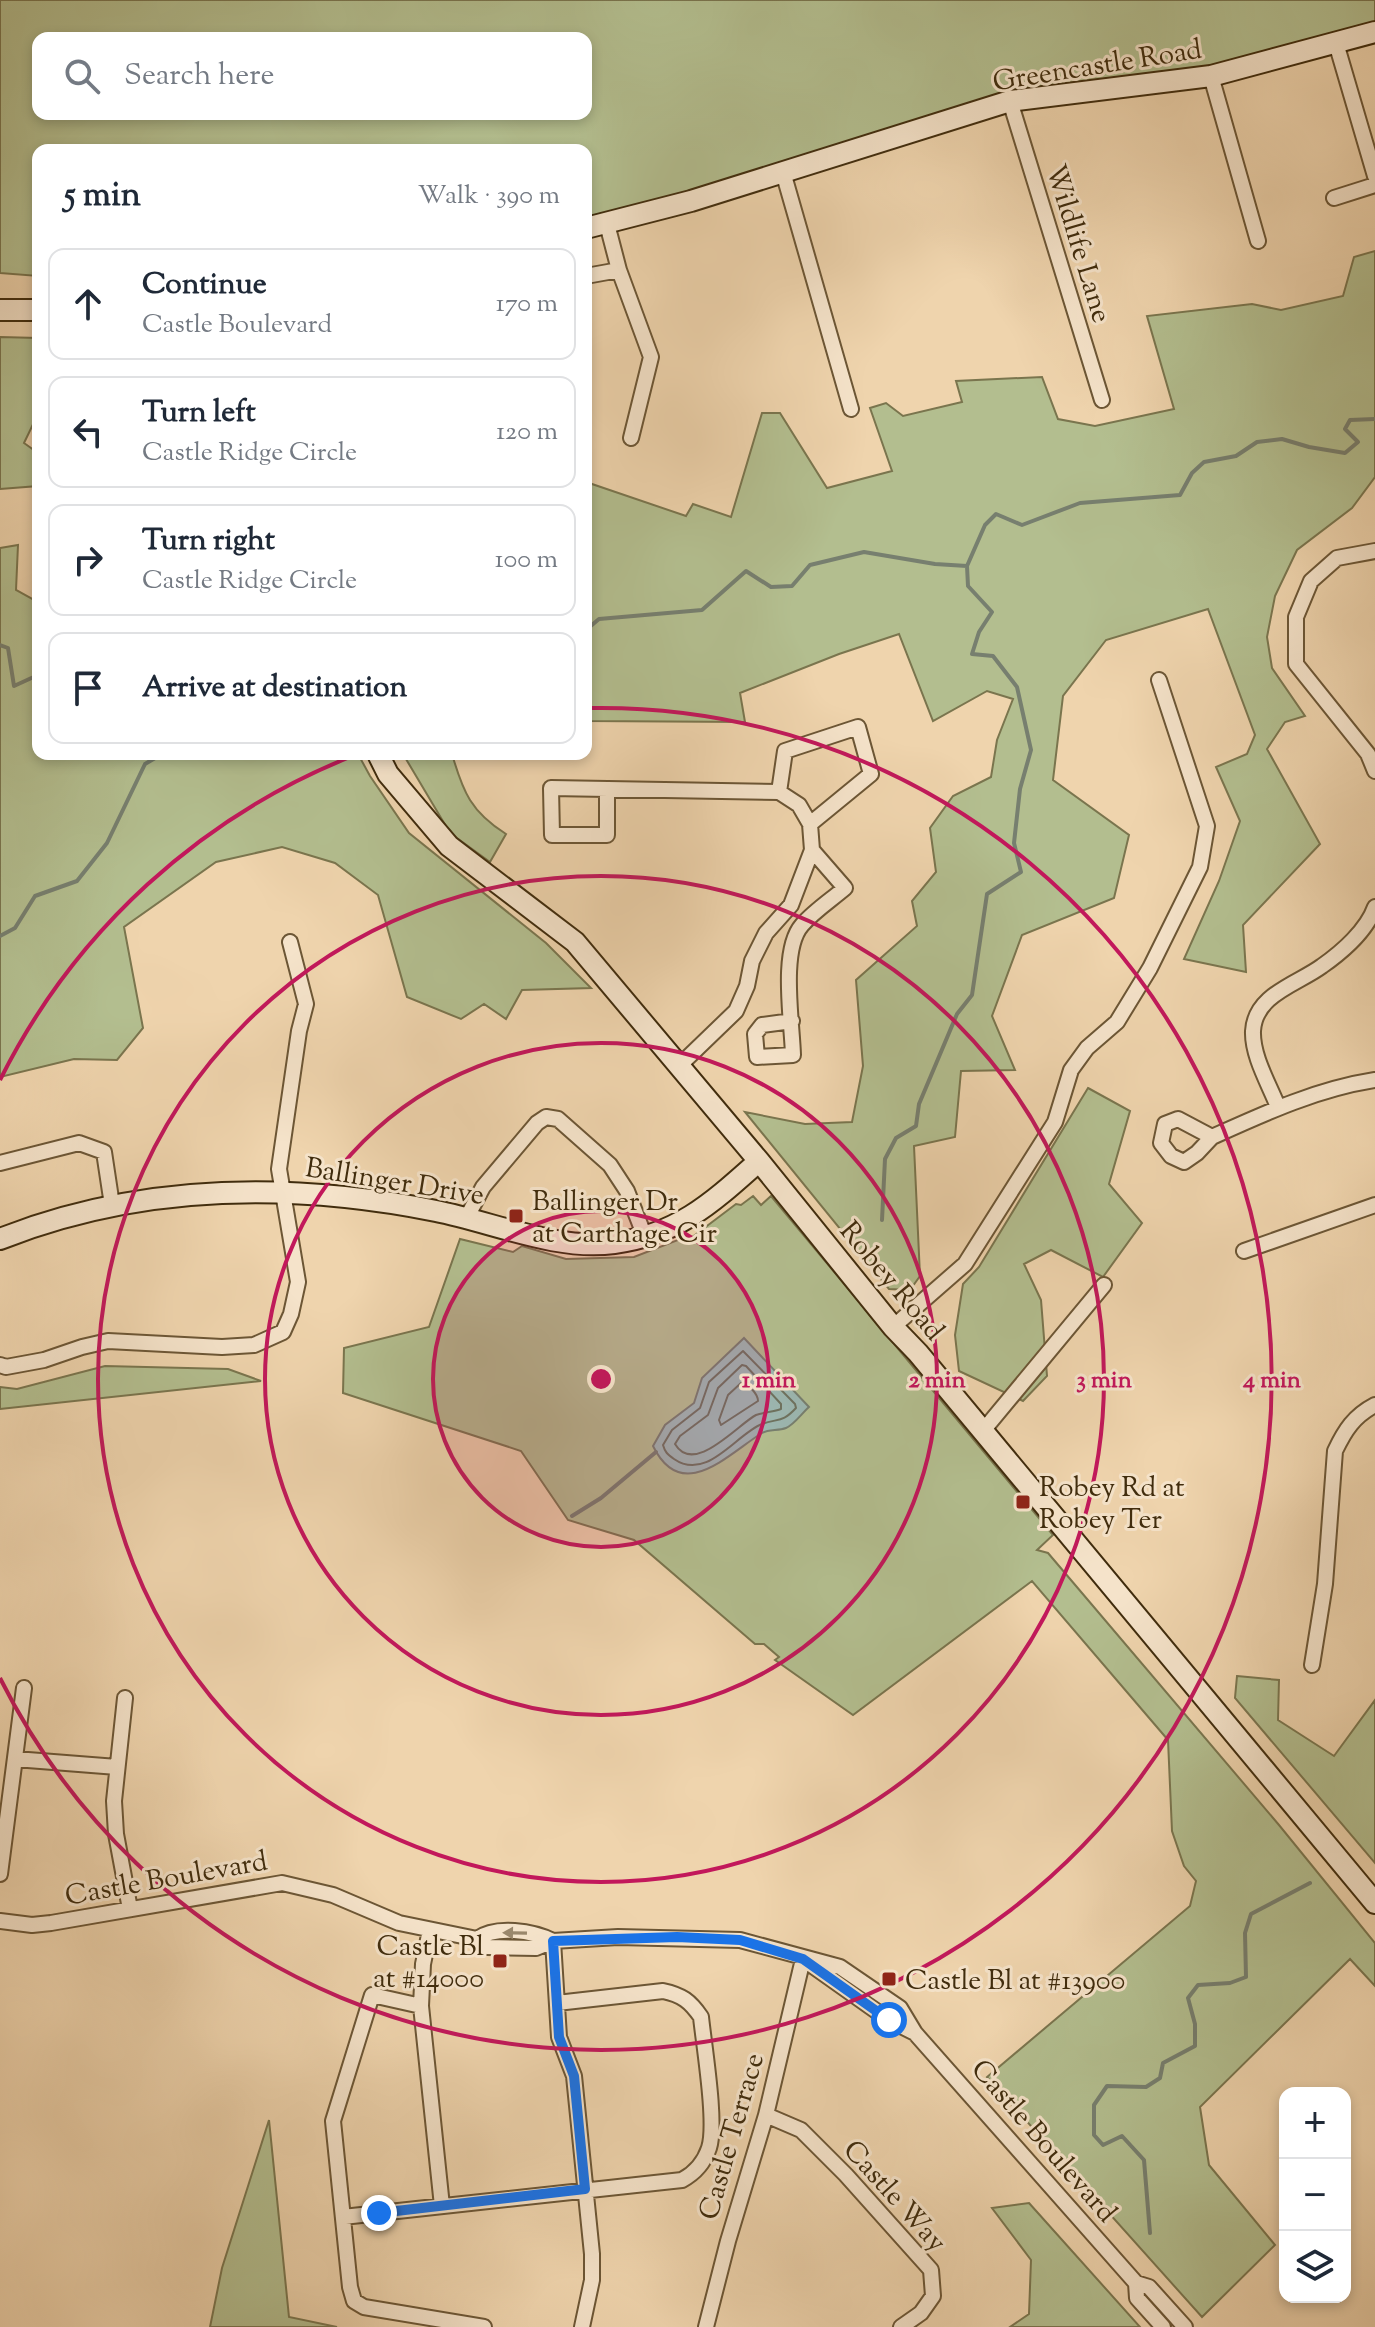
<!DOCTYPE html>
<meta charset="utf-8">
<style>
body{margin:0;font-family:"Sorts Mill Goudy",serif;background:#f2f2f3;color:#1f2937}
.controls{position:absolute;right:24px;bottom:24px;display:grid;overflow:hidden;border-radius:16px;box-shadow:0 4px 12px #0003}
.controls button{width:72px;height:72px;display:grid;place-items:center;padding:0;border:0;border-bottom:2px solid #e0e1e3;background:#fff;color:#1f2937;font:40px sans-serif}
.stop{position:absolute;width:24px;height:24px;margin:-18px;border:6px solid #1a73e8;border-radius:50%;background:#fff}
.stop.end{background:#1a73e8;border-color:#fff;box-shadow:0 2px 8px #0008}
.list{margin:0;padding:0;list-style:none}
h2{display:flex;justify-content:space-between;align-items:center;height:104px;margin:0;padding:0 32px;font-size:34px}
h2 small{font-size:26px;font-weight:400;color:#747a83}
.list li{display:grid;grid-template-columns:52px 1fr auto;gap:24px;align-items:center;box-sizing:border-box;height:112px;margin:0 16px 16px;padding:0 16px;border:2px solid #e0e1e3;border-radius:16px}
.list b{display:block;font-size:30px;white-space:nowrap}
.list p{margin:0;font-size:26px;white-space:nowrap;color:#747a83}
.list em{font-size:26px;font-style:normal;color:#747a83}
.icon{flex:none;width:44px;height:44px;fill:none;stroke:currentColor;stroke-width:2;stroke-linecap:round;stroke-linejoin:round}
.map{position:relative;flex:none;width:1375px;height:2327px;overflow:hidden}
.search{position:absolute;background:#fff;box-shadow:0 4px 12px #0003;left:32px;top:32px;width:560px;height:88px;display:flex;align-items:center;gap:20px;box-sizing:border-box;padding:0 28px;border-radius:16px;color:#747a83;font-size:30px}
.panel{position:absolute;background:#fff;box-shadow:0 4px 12px #0003;left:32px;top:144px;width:560px;height:616px;border-radius:16px}
.map>svg:first-child{display:block}
</style>
<div class="map">
<svg width="1375" height="2327" viewBox="0 0 1375 2327">
<rect width="100%" height="100%" fill="#efd4ad"/>
<filter id="stains"><feTurbulence type="fractalNoise" baseFrequency=".0025" numOctaves="4"/><feColorMatrix values="0 0 0 0 .2 0 0 0 0 .09 0 0 0 0 .02 0 0 0 .5 -.17"/></filter>
<radialGradient id="worn" r=".72"><stop offset=".6" stop-color="#630" stop-opacity="0"/><stop offset="1" stop-color="#630" stop-opacity=".3"/></radialGradient>
<path fill="#b3be8f" stroke="#7a754e" stroke-width="2" fill-rule="evenodd" d="M0,0H1375V25L1210,74L1024,93L624,215L586,221V150H38V276L0,273ZM38,38H586V114H38Z
M1375,251V477L1352,508L1297,550L1275,596L1267,637L1272,668L1305,716L1285,722L1267,749L1320,844L1243,925L1246,972L1184,959L1219,881L1240,821L1216,767L1247,754L1255,735L1208,609L1106,640L1063,696L1053,780L1129,835L1114,898L1022,935L992,1016L1015,1070L961,1071L955,1137L914,1146L920,1276L910,1290L889,1289L745,1112L805,1124L852,1122L863,1066L856,980L917,926L912,901L936,872L930,828L953,796L991,777L997,740L1013,699L987,691L933,721L899,634L839,654L740,693L745,722L586,721V482L686,516L693,504L731,517L762,413H780L827,488L892,471L870,408L886,403L903,416L962,402L956,381L1042,377L1058,419L1095,426L1174,409L1147,316L1252,304L1281,310L1343,296L1354,257Z
M0,337L38,338V414L24,443L38,453V486L0,489Z
M18,545L16,590L38,602V754H358L370,776L409,833L546,943L591,988L522,990L506,1019L484,1004L461,1019L407,997L378,895L335,863L282,847L216,862L124,927L143,1028L117,1060L74,1059L0,1077V548Z
M403,754H452C463,792 471,812 506,834L490,862L450,833Z
M1088,1088L1130,1111L1109,1184L1142,1223L1103,1277L1051,1250L1024,1264L1041,1300L1047,1376L1023,1401L959,1371L955,1335L963,1284L979,1267Z
M753,1196L761,1205L771,1196L1053,1535L1037,1550L1048,1553L1279,1825L1375,1943V1986L1350,1959L1200,2107L1209,2165L1275,2245L1202,2317L987,2077L1190,1906L1196,1881L1184,1866L1172,1831L1168,1740L1032,1581L853,1715L775,1660L779,1657L764,1644H755L634,1540L568,1520L521,1451L343,1393L344,1348L429,1327L460,1239L513,1252L522,1246L566,1259L634,1257L688,1236L691,1238L736,1204L741,1205Z
M105,1366L228,1369L261,1381L0,1409V1387L17,1389Z
M1237,1676L1279,1680L1278,1720L1334,1756L1375,1700V1863L1235,1698Z
M269,2120L289,2317L337,2327H210L222,2268Z
M1029,2203L1140,2327H1010L1029,2314L1031,2260L992,2208Z"/>
<path fill="#9cb7b1" stroke="#777f6f" stroke-width="2" d="M744,1338L809,1407C802,1413 794,1425 786,1428C778,1431 769,1429 762,1433C728,1454 682,1505 653,1446L665,1425L694,1403L702,1378Z"/>
<g fill="none" stroke-linecap="round" stroke-linejoin="round">
<path stroke="#6e725f" stroke-width="2" d="M743,1351L795,1404L796,1408C782,1423 779,1418 762,1424C736,1434 707,1482 674,1459C667,1454 665,1452 663,1445L672,1430L700,1408L709,1382Z
M742,1365L746,1366L781,1404V1409C774,1412 764,1412 756,1415C737,1425 694,1476 675,1444L680,1436L708,1415L718,1388Z
M741,1383C747,1382 758,1394 758,1401L721,1425L719,1420L728,1395Z"/>
<path stroke="#777f6f" stroke-width="4" d="M586,630L599,619L702,610L746,571L771,587L792,586L810,565L864,552L935,564L967,566L985,525L996,514L1022,525L1080,503L1180,495L1192,473L1204,462L1236,456L1257,442L1282,439L1309,447L1345,453L1358,442L1345,429L1350,420L1375,419
M0,645L8,648L14,686L38,675
M0,936L15,928L35,896L77,881L107,843L145,764L162,754
M882,1220L885,1159L896,1138L916,1126L919,1104L957,1014L972,995L987,894L1021,872L1014,843L1020,789L1031,750L1017,687L993,656L972,654L979,632L992,612L968,586L967,566
M572,1516L601,1498L656,1452
M1150,2233L1144,2160L1122,2136L1103,2145L1094,2135V2105L1107,2086L1146,2087L1160,2078L1163,2063L1195,2046V2024L1188,1998L1198,1985L1230,1983L1246,1977L1245,1933L1251,1914L1310,1883"/>
<g stroke="#6c5635" stroke-width="18">
<path id="street" d="M1336,43L1375,176
M1211,76L1258,241
M1010,101L1102,400
M783,172L851,409
M1334,198L1375,185
M607,224L619,270L651,357L631,438
M586,276L619,270
M1375,551L1337,558L1311,581L1296,617V664L1368,754L1375,771
M607,789V835H552L551,788L779,792L785,751L858,727L871,774L810,824
M792,1021L762,1025L755,1034L757,1057L793,1055C792,1021 780,950 802,925C814,911 831,900 845,888L812,850
M679,1066L736,1011L747,986L752,961L766,933L791,905L812,850L810,824L799,805L779,792
M1278,1107C1269,1084 1252,1056 1253,1031C1255,994 1298,984 1322,966C1342,952 1367,930 1375,907
M1212,1137L1197,1153L1184,1162L1171,1156L1161,1143L1165,1124L1178,1119L1212,1137C1265,1113 1317,1089 1375,1080
M0,1163L79,1143L104,1152L112,1205
M467,1217L483,1187L537,1123L546,1117L558,1119L610,1165L627,1191L645,1237
M1244,1251L1375,1205
M893,1327L965,1264L1055,1122L1071,1070L1087,1048L1117,1022L1150,968L1200,867L1207,826L1159,680
M0,1365L6,1367L44,1360L82,1347L108,1341L222,1347L254,1345L283,1332L291,1314L298,1282L279,1169L299,1031L306,1004L290,942
M982,1432L1104,1285
M1312,1665L1325,1584L1335,1451C1345,1430 1354,1416 1375,1405
M125,1698L114,1801L116,1834L130,1909
M15,1759L117,1767
M0,1874L24,1688
M0,1921L32,1925L51,1923L282,1883L333,1895L399,1923L477,1939L487,1947L536,1948L553,1941L618,1937L740,1940L840,1967L900,2008L915,2033L1136,2283L1149,2287L1185,2327
M430,1930L423,1964L421,2006L372,1995L333,2121L350,2287L354,2301L364,2307L484,2327
M477,1939C496,1925 533,1931 553,1941
M553,1941L559,2037L574,2076L592,2254V2280L582,2327
M810,1964L889,2020L915,2033
M421,2006L442,2206
M766,2115L801,2130L846,2175L931,2270L933,2296L921,2313L901,2327
M343,2217L682,2180C695,2173 704,2163 709,2148C717,2124 704,2046 701,2017C690,2001 682,1995 663,1991L557,2003
M1136,2283L1137,2298L1163,2327
M706,2327L728,2241L766,2115L803,1959"/>
</g>
<g stroke="#402c0d" stroke-width="24">
<path id="secondary" d="M586,228L691,201L1010,101L1211,76L1375,32
M0,310H38
M378,754L388,774L449,846L575,942L759,1161L893,1327L918,1353L1375,1903
M0,1239C140,1184 290,1182 436,1211C492,1222 557,1251 614,1243C678,1235 713,1202 759,1161"/>
</g>
<use href="#street" stroke="#f5e3ca" stroke-width="14"/>
<use href="#secondary" stroke="#f5e3ca" stroke-width="20"/>
</g>
<defs><path id="oneway-solid" d="M-6-.8H1V-3.2L6.5 0L1 3.2V.8H-6Z" transform="scale(2)"/></defs>
<use fill="#9a886c" href="#oneway-solid" transform="translate(515 1933) rotate(-179)"/>
<g fill="none" stroke-linecap="round" stroke-linejoin="round">
<path stroke="#1a73e8" stroke-width="10" d="M379,2213L585,2189L574,2076L559,2037L553,1941L677,1937L740,1940L803,1959L889,2020"/>
</g>
<circle cx="601" cy="1379" r="168" fill="#c2185b" fill-opacity=".12"/>
<g fill="none" stroke="#c2185b" stroke-width="4">
<circle cx="601" cy="1379" r="168"/>
<circle cx="601" cy="1379" r="336"/>
<circle cx="601" cy="1379" r="503"/>
<path d="M0 1080A671 671 0 0 1 355 755M589 708A671 671 0 1 1 0 1678"/>
</g>
<g fill="#8f2418" stroke="#f5e3ca" stroke-width="3">
<rect x="508" y="1208" width="16" height="16" rx="4"/>
<rect x="1015" y="1494" width="16" height="16" rx="4"/>
<rect x="492" y="1953" width="16" height="16" rx="4"/>
<rect x="881" y="1971" width="16" height="16" rx="4"/>
</g>
<g text-anchor="middle" stroke-width="6" stroke-linejoin="round" paint-order="stroke">
<g font-size="28" fill="#402c0d" stroke="#f5e3ca">
<text transform="translate(1097 64) rotate(-9)" y="10">Greencastle Road</text>
<text transform="translate(1080 243) rotate(73)" y="10">Wildlife Lane</text>
<text transform="translate(395 1180) rotate(9)" y="10">Ballinger Drive</text>
<text transform="translate(893 1280) rotate(50)" y="10">Robey Road</text>
<text transform="translate(166 1877) rotate(-10)" y="10">Castle Boulevard</text>
<text transform="translate(730 2136) rotate(-74)" y="10">Castle Terrace</text>
<text transform="translate(1045 2140) rotate(49)" y="10">Castle Boulevard</text>
<text transform="translate(896 2195) rotate(48)" y="10">Castle Way</text>
</g>
<g font-size="28" fill="#402c0d" stroke="#f5e3ca" text-anchor="start">
<text x="532" y="1210">Ballinger Dr<tspan x="532" dy="32">at Carthage Cir</tspan></text>
<text x="1039" y="1496">Robey Rd at<tspan x="1039" dy="32">Robey Ter</tspan></text>
<text x="484" y="1955" text-anchor="end">Castle Bl<tspan x="484" dy="32">at #14000</tspan></text>
<text x="905" y="1989">Castle Bl at #13900</text>
</g>
</g>
<circle cx="601" cy="1379" r="12" fill="#c2185b" stroke="#f5e3ca" stroke-width="4"/>
<g font-size="24" text-anchor="middle" font-weight="bold" fill="#c2185b" stroke="#f5e3ca" stroke-width="6" stroke-linejoin="round" paint-order="stroke">
<text x="769" y="1387">1 min</text>
<text x="937" y="1387">2 min</text>
<text x="1104" y="1387">3 min</text>
<text x="1272" y="1387">4 min</text>
</g>
<rect width="100%" height="100%" filter="url(#stains)"/>
<rect width="100%" height="100%" fill="url(#worn)"/>
</svg>
<div class="controls">
<button>+</button>
<button>−</button>
<button><svg class="icon" aria-label="layers" viewBox="0 0 24 24"><path d="M12 4l9 5-9 5-9-5zM3 14l9 5 9-5"/></svg></button>
</div>
<div class="stop" style="left:889px;top:2020px"></div>
<div class="stop end" style="left:379px;top:2213px"></div>
<div class="search"><svg class="icon" aria-label="search" viewBox="0 0 24 24"><circle cx="10" cy="10" r="6"/><path d="M15 15l6 6"/></svg>Search here</div>
<section class="panel">
<h2>5 min<small>Walk · 390 m</small></h2>
<ul class="list">
<li><svg class="icon" aria-label="ahead" viewBox="0 0 24 24"><path d="M12 20V5M6 11l6-6 6 6"/></svg><div><b>Continue</b><p>Castle Boulevard</p></div><em>170 m</em></li>
<li><svg class="icon" aria-label="left" viewBox="0 0 24 24"><path d="M17 20v-9H6M10 6l-5 5 5 5"/></svg><div><b>Turn left</b><p>Castle Ridge Circle</p></div><em>120 m</em></li>
<li><svg class="icon" aria-label="right" viewBox="0 0 24 24"><path d="M7 20v-9h11M14 6l5 5-5 5"/></svg><div><b>Turn right</b><p>Castle Ridge Circle</p></div><em>100 m</em></li>
<li><svg class="icon" aria-label="arrive" viewBox="0 0 24 24"><path d="M6 21V4h12l-3 4 3 4H6"/></svg><div><b>Arrive at destination</b></div></li>
</ul>
</section>
</div>
